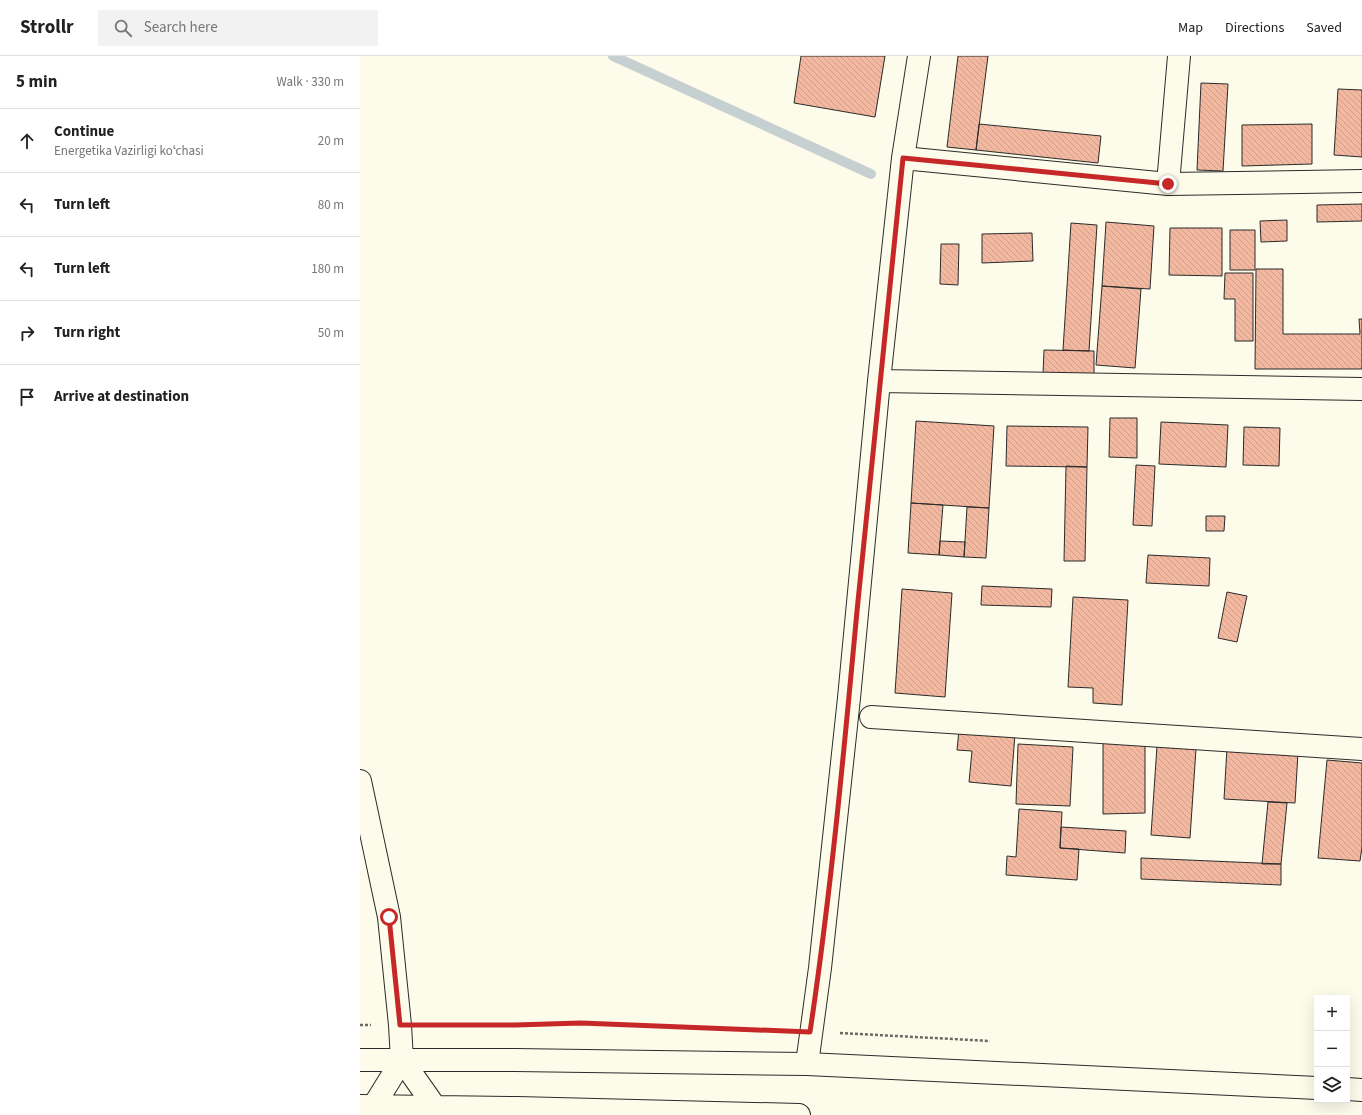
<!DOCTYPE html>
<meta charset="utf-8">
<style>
body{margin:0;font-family:"Source Sans 3",sans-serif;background:#f2f2f2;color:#222}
.controls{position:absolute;right:12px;bottom:12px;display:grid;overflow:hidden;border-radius:0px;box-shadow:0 4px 16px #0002}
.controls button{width:36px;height:36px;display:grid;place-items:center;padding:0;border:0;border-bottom:1px solid #e0e0e0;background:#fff;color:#222;font:20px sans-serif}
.stop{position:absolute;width:12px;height:12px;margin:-9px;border:3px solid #c62828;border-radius:50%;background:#fff}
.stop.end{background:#c62828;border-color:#fff;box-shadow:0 1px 4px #0008}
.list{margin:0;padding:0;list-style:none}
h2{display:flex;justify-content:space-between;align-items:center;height:52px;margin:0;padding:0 16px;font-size:17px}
h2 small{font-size:13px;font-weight:400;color:#767676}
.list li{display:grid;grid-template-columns:26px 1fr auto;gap:12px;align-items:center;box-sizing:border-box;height:64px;padding:0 16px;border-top:1px solid #e0e0e0}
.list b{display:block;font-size:15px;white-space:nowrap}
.list p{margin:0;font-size:13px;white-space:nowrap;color:#767676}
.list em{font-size:13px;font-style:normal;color:#767676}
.icon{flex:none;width:22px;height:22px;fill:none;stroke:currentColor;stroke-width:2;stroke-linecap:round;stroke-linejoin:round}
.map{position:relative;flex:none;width:1002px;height:1059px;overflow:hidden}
header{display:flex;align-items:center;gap:24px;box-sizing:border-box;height:56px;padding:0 20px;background:#fff;border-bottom:1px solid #e0e0e0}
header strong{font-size:19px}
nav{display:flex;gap:22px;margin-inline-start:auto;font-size:14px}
.search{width:280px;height:36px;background:#f2f2f2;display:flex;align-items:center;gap:10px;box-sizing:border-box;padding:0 14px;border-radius:0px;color:#767676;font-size:15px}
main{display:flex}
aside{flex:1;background:#fff}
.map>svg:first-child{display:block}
</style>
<header>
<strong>Strollr</strong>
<div class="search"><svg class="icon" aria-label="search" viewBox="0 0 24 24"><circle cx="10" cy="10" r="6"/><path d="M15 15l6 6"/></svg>Search here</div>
<nav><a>Map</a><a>Directions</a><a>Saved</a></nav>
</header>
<main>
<aside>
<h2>5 min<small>Walk · 330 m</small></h2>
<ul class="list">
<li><svg class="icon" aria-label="ahead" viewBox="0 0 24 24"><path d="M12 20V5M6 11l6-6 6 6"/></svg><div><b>Continue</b><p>Energetika Vazirligi koʻchasi</p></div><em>20 m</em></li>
<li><svg class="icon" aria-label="left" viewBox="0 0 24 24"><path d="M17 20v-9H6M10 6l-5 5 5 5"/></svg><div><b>Turn left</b></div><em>80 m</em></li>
<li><svg class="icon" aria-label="left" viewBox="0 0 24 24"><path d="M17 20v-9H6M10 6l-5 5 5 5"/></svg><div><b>Turn left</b></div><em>180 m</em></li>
<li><svg class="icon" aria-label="right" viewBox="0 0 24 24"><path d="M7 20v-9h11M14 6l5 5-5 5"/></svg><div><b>Turn right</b></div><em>50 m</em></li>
<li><svg class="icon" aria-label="arrive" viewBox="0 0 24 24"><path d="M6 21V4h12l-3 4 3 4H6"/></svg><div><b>Arrive at destination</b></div></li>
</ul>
</aside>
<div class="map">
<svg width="1002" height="1059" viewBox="0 0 1002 1059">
<defs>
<pattern id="building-back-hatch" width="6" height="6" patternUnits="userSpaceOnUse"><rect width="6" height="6" fill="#f2b8a0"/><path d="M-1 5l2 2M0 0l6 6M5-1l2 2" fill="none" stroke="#d09e8a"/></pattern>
</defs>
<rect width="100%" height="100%" fill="#fdfbea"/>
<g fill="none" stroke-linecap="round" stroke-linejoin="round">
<path stroke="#c7d0d0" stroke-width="10" d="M253,0L511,118"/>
</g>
<path fill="url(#building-back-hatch)" stroke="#2b2b2b" d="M441,0H525L515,61L434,47Z
M598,0H628L616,94L587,91Z
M841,27L868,28L863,115L837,114Z
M978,33L1002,34V101L974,99Z
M619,68L741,80L738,107L616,94Z
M952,68V108L882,110V69Z
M1002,148V165L957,166V149Z
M927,164V185L901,186L900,165Z
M746,166L794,170L790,233L742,230Z
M711,167L737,169L729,295L703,294Z
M810,172H862V220L809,219Z
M870,174H895V214H870Z
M672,177L673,205L622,207V178Z
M581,188H599L598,229L580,228Z
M896,213H923V278H1000L999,263H1002V313H895Z
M865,217H893V285H875V243H864Z
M742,230L781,233L775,312L736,309Z
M684,294L734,295V320L683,319Z
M750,362H777V402L749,401Z
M556,365L634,370L629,452L551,447Z
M801,366L868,369L866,411L799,408Z
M647,370L728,371L727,411L646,410Z
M884,371L920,372L919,410L883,409Z
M776,409L795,410L792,470L773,469Z
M706,410L727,411L725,505H704Z
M551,447L583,449L579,499L548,497Z
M607,451L629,452L626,502L604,501Z
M846,460H865L864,475H846Z
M580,485L605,486L604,501L579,499Z
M788,499L850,502L849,530L786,527Z
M622,530L692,533L691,551L621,549Z
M542,533L592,537L585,641L535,637Z
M867,536L887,540L877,586L858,582Z
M713,541L768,544L762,649L733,647V632L708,631Z
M599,674L655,678L651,730L609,726L612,695L597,694Z
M743,687H785V757L743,758Z
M658,688L713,691L710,750L656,748Z
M797,690L836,693L830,782L791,779Z
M867,692L938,697L935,747L864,743Z
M967,704L1002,707V791L1000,805L958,802Z
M908,746L927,747L921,808H902Z
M659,753L702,756L700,792L719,793L717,824L646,819L647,800L656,801Z
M701,771L766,775L765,797L700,792Z
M781,802L921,808V829L781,823Z"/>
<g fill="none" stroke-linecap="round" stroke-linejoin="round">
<g stroke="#2b2b2b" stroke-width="24">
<path id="street" d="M543,102L808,128L1002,125
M808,128L819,0
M519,325L1002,333
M511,661L1002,693
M447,1008L460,912L489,642L519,325L543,102L559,0"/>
</g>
<g stroke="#2b2b2b" stroke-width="24">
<path id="secondary" d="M0,725L29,861L40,969L42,1004"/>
</g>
<g stroke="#2b2b2b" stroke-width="24">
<path id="highway" d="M0,1004H155L447,1008L957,1032
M42,1004L75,1051L76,1059
M987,1033L1002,1034
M0,1050L157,1052L439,1059
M15,1059L13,1051L42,1004"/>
</g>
<path stroke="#6a6964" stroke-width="2.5" stroke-dasharray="3 2" stroke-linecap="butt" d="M0,969H11
M68,969H155L221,967L423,975
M480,977L630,985"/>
<use href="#street" stroke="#fdfbea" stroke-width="22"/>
<use href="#secondary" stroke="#fdfbea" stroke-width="22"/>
<use href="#highway" stroke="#fdfbea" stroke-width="22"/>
</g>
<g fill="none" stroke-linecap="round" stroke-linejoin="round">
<path stroke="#c62828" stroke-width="5" d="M29,861L40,969H155L221,967L450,976C471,836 484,695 497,555C512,404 527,253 543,102L808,128"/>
</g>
</svg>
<div class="controls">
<button>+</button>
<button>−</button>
<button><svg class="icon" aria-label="layers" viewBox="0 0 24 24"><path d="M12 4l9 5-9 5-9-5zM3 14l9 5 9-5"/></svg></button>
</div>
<div class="stop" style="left:29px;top:861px"></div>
<div class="stop end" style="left:808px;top:128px"></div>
</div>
</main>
